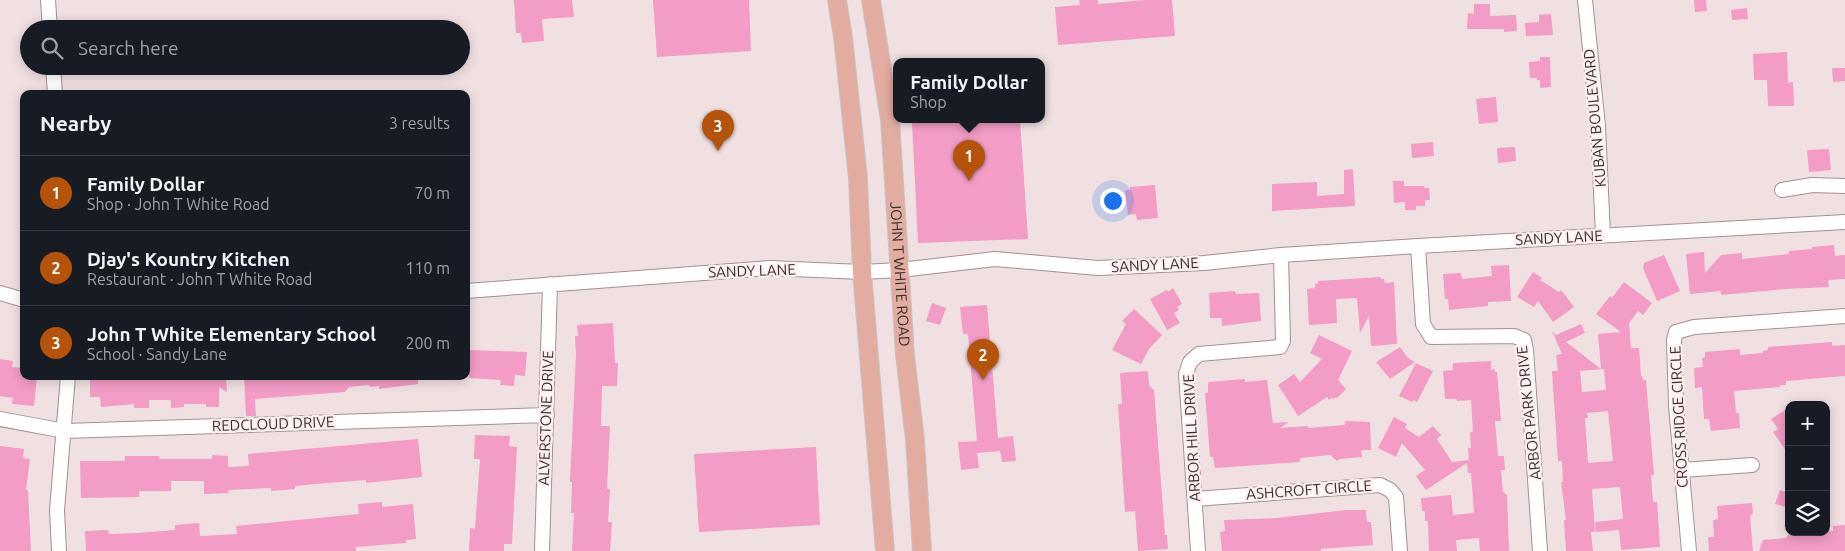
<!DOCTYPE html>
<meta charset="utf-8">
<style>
body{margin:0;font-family:Ubuntu,sans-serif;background:#20242c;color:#f1f3f6}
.controls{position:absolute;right:15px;bottom:15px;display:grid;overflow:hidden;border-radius:10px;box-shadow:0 2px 12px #0003}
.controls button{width:45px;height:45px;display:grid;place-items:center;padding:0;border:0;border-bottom:1px solid #363941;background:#171b24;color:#f1f3f6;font:25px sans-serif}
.you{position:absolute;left:1112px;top:200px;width:18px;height:18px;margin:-12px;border:4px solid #fff;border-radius:50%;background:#1a73e8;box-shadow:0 0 0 8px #1a73e833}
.badge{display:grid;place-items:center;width:32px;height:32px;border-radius:50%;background:#b45309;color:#fff;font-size:16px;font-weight:700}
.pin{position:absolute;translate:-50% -41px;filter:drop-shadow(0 1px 2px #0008)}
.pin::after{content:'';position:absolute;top:26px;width:18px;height:15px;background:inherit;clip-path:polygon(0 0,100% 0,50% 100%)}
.popup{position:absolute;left:893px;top:58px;width:152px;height:65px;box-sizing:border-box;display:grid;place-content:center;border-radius:10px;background:#171b24;filter:drop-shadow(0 1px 4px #0005);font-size:16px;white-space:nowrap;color:#9ea1a6}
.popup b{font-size:19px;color:#f1f3f6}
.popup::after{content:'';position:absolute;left:50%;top:100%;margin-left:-10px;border:10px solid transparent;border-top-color:#171b24}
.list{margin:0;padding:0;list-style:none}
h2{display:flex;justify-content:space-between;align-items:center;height:65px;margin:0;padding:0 20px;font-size:21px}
h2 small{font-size:16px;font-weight:400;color:#9ea1a6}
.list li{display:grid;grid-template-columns:32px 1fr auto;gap:15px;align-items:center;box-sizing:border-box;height:75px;padding:0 20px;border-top:1px solid #363941}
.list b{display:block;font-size:19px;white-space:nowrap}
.list p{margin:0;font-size:16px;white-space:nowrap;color:#9ea1a6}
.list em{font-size:16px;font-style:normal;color:#9ea1a6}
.icon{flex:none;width:28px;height:28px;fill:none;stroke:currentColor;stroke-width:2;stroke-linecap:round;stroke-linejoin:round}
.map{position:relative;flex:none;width:1845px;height:551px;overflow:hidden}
.search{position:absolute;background:#171b24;box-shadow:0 2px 12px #0003;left:20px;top:20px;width:450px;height:55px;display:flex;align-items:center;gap:12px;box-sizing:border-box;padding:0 18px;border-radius:28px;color:#9ea1a6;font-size:19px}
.panel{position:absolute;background:#171b24;box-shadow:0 2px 12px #0003;left:20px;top:90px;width:450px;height:290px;border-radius:10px}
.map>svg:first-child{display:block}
</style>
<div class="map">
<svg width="1845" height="551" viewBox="0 0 1845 551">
<rect width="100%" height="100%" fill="#f1e0e2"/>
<path fill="#f29cc6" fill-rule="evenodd" d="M514,0H572L574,17L542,19L544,41L522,43L521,33H516Z
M653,0H749L751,51L657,57Z
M1079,0H1098V4L1146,0H1172L1175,36L1058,45L1055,7L1080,5Z
M1694,0H1706L1707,11L1695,12Z
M1474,4H1490V16L1516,15L1517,31L1504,32V29H1467L1468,13L1474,14Z
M1747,8L1748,19L1732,20L1731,10Z
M1551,14L1553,35L1526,36L1525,23L1539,22V15Z
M1787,52L1788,83L1793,82L1794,106H1768L1767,80H1754L1753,54Z
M1540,57H1550L1551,87L1540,88V80H1537V78H1530L1529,62L1540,61Z
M1832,68H1845V81L1833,82Z
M1496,97L1498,122L1479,124L1476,99Z
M955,120H1020L1028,239L918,243L912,123Z
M1433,142L1434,156L1412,158L1411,144Z
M1515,147L1516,161L1498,163L1497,148Z
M1829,149L1831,170L1809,172L1807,150Z
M1353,169L1355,206L1272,211V184L1317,182V196L1344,194V170Z
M1393,181H1404V186H1424V188H1429L1430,200H1425V206H1416V210H1405V202L1394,203Z
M1155,185L1158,218L1137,220L1136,214L1128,215L1125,190H1130V187Z
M1834,245L1835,256L1845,255V279L1828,280L1829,287L1784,289L1721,295V291L1690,294L1686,254L1704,252L1705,273L1721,255L1742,253V259L1789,254V251L1812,249V247Z
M1664,255L1680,291L1657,301L1643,268L1644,263Z
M1509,265L1511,301L1488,302V306L1449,310L1448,299H1445L1443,274L1461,273L1462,279L1492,276L1491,266Z
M1533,272L1542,278L1540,280L1559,292L1561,290L1574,307L1553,322L1538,301L1534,307L1517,297Z
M1381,277V279H1384L1385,283L1394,282L1397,344L1371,346L1369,316L1360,333L1357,298L1336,299L1337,323L1309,325L1307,289L1315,288V284H1318V281Z
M1624,282L1652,303L1643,315L1638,311L1629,323L1631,348H1639L1641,375L1643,380H1646L1654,475H1651L1653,502H1657L1660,547L1621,550L1619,530L1596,532L1595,522L1623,519L1620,487L1592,489L1595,532H1591L1593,551H1566L1564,520H1566L1561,482H1563L1562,461H1558L1552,371H1558L1556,355L1562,354L1552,331L1556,335L1581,324L1585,333L1566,342L1601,369L1598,334L1621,332L1596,314L1610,296L1612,298ZM1604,369L1606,390L1582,392L1580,371ZM1608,411L1613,461L1588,463L1585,418H1588L1587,413Z
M1173,288L1182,304L1177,307L1179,310L1174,313L1180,323L1167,330L1150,299L1167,290L1168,292Z
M1235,291L1236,294L1259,293L1261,321L1222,326V318H1210L1209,293Z
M932,303L946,308L940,325L926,321Z
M987,305L998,438L1013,436L1016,461L1002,462L1000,451L977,453L979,468L961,470L958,442L977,441L968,334H963L960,307Z
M1134,309L1162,335L1149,349L1141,364L1112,350L1126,324L1122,321Z
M613,323L615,363H618L617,386H602L601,426H610L607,489H610L608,522H612L610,551H572L574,513H571L572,482H570L576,354L575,336H578L577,325Z
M1319,335L1352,351L1338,380L1346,389L1337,398L1336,397L1334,399L1332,398L1329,400L1327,397L1298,416L1278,385L1294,374L1300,382L1322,359L1310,353Z
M1832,342V346L1845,345V376L1786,381V385H1780V387L1734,391L1736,413H1739L1740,428L1711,431L1709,419H1704L1702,387L1695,388L1694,368L1703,367L1702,358L1705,357V352L1740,349V355L1763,353V351L1768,350V347Z
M1400,347L1408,358L1415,362L1390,379L1376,362Z
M470,350L527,352L525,376L515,375L514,386L500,385L501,380L469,378Z
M0,359L13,361L12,367L24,368V376H37L34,406L12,404L13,398L0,396Z
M1491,361V370L1495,369V372H1497L1501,421H1495L1498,456H1504L1505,470H1501L1503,492L1507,495L1509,551H1480L1479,538L1456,540L1457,551H1429L1428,521H1425V511H1422L1421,498L1451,495L1453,515L1474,513L1471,473H1468L1467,463L1426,490L1416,476L1425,470L1402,443L1396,457L1378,448L1394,417L1407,424L1405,428L1419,437L1433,426L1441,435L1437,439L1452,462L1469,460L1468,448H1471L1470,433L1473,431L1471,400L1457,401V399H1445L1443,371L1453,370V363Z
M1416,363L1433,371L1417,402L1413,400L1412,402L1399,396Z
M1148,371L1149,386L1154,390L1165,535H1167L1168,549L1138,551L1135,511L1125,512L1118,404H1122L1120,373Z
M90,376H226L227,392L219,387V407H206V404H184V407L171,408V400H149V408H134V404L101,407L100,397H90Z
M244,376H418V384L379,389V386L370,387L369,385L349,387L345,392L255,399L256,416H246Z
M1245,379V382L1267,380L1273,423L1289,422L1280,428L1308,426V428L1345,425V421L1370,422L1371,450H1361L1362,457L1340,459L1337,461L1330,455L1300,458V462L1215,468L1213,457H1210L1205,393H1208V384L1209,382Z
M1789,408V455L1773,432L1778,429L1771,419Z
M475,435L510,436L509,446L517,447L512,544H504V551H469L470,528L475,529L480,459H474Z
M418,439L422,477L366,483V480L327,483L295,486V489L271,491V488L228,490L229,493L204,494V481H171V491H139V497L81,498L80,461H125V456H159V459H212V455L228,456V467L249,466L248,454Z
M0,446L24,449L23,458L30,459L26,490H28L31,551H0Z
M816,447L820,525L699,532L694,454Z
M1780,490L1789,493V508L1775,504Z
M382,502V507L413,504L416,539L406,540V543L356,547V551H86L85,531L108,530L109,534L138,533L175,530V525L199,523L200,536L237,534L236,526L359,514L358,504Z
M1752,503L1753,513L1750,516L1753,551H1709L1708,537H1714L1713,520L1718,519L1717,506Z
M1346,510H1366L1367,522H1371L1373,545L1321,549V551H1222L1220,532L1225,531L1224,520L1277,518Z
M1845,525V551H1759L1763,540L1786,538L1789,534L1833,531V526Z"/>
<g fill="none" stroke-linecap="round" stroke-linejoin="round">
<g stroke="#a19192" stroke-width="16">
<path id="minor" d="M48,0L50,29
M1585,0L1598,126L1603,235
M53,66L55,94
M1782,190L1812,185L1845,186
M1418,246L1423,324L1431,337L1514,336L1524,340L1526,350L1540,551
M466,291L770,268L862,272L900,270L995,259L1098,268L1204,263L1281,255L1418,246L1845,222
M0,293L24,300
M0,419L65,431L547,415
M1682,470L1752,465
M1195,499L1380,485L1390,490L1396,497L1400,551
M59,551L57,510L68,376
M542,551L550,284
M1198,551L1186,374L1190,362L1199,354L1280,347L1283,341L1281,255
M1689,551L1676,406L1674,340L1676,332L1694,327L1845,316"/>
</g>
<g stroke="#c7c5c5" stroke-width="20">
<g id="major">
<path d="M837,0L843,37L858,178L862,272L885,551"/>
<path id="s1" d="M871,0L890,120L905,355L915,440L922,551"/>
</g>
</g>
<use href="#minor" stroke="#fff" stroke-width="14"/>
<use href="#major" stroke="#e3aca0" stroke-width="18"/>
</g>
<g text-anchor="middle" stroke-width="4.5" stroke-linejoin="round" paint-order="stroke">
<g font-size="15" fill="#373031" stroke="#ffeeef">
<text transform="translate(1595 118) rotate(-95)" y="5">KUBAN BOULEVARD</text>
<text transform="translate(1559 238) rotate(-3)" y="5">SANDY LANE</text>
<text transform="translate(1155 265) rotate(-3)" y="5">SANDY LANE</text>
<text transform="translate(752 271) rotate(-2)" y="5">SANDY LANE</text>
<text dy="5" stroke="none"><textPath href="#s1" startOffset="276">JOHN T WHITE ROAD</textPath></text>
<text transform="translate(1529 413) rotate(-96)" y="5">ARBOR PARK DRIVE</text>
<text transform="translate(1679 417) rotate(-93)" y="5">CROSS RIDGE CIRCLE</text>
<text transform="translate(546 418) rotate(-88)" y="5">ALVERSTONE DRIVE</text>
<text transform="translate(273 424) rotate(-2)" y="5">REDCLOUD DRIVE</text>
<text transform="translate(1192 438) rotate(-93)" y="5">ARBOR HILL DRIVE</text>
<text transform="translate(1309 490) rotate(-4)" y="5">ASHCROFT CIRCLE</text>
</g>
</g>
</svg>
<div class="controls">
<button>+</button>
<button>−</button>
<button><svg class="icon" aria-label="layers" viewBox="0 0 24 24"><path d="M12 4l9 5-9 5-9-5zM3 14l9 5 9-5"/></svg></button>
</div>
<div class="you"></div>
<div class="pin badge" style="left:969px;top:181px">1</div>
<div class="popup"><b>Family Dollar</b>Shop</div>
<div class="pin badge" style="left:983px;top:380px">2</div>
<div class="pin badge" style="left:718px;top:151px">3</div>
<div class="search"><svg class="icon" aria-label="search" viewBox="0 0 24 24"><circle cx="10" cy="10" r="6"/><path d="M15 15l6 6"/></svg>Search here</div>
<section class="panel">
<h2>Nearby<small>3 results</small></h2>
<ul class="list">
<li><span class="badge">1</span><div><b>Family Dollar</b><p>Shop · John T White Road</p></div><em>70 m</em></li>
<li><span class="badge">2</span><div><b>Djay's Kountry Kitchen</b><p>Restaurant · John T White Road</p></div><em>110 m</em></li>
<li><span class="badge">3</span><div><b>John T White Elementary School</b><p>School · Sandy Lane</p></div><em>200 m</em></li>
</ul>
</section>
</div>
